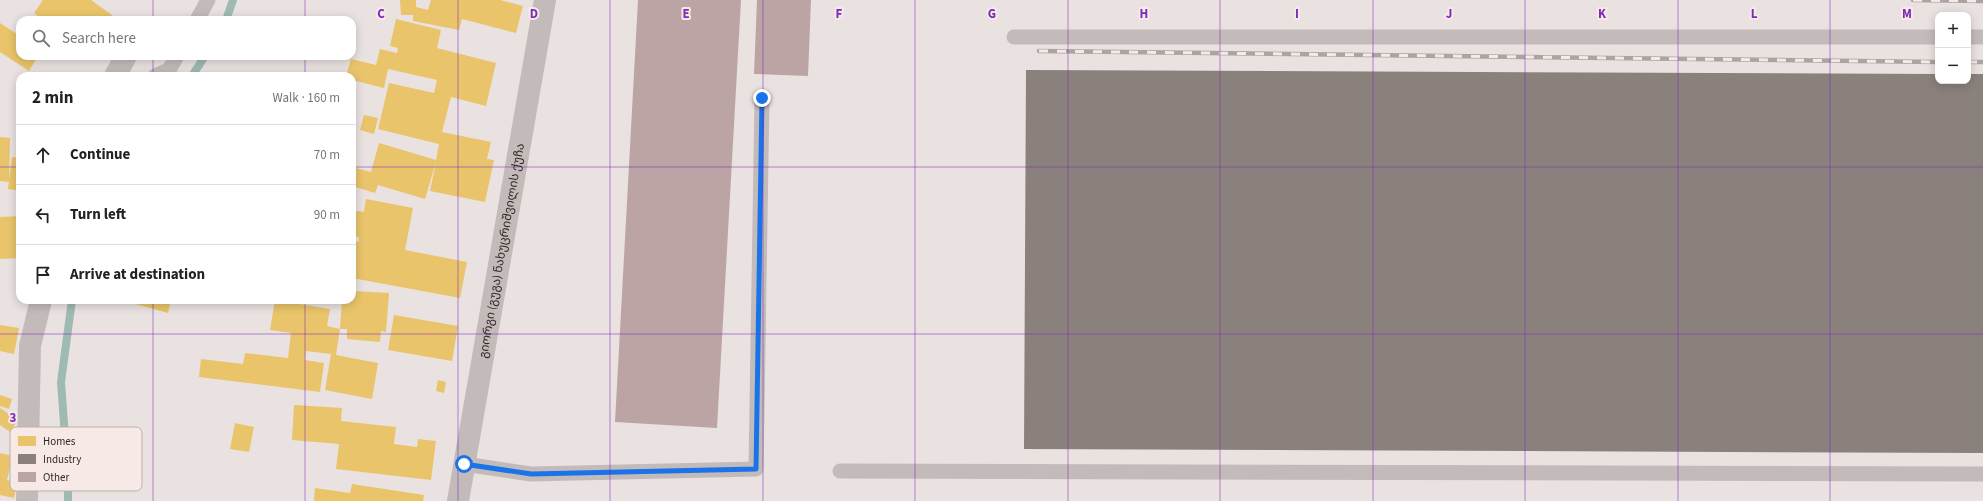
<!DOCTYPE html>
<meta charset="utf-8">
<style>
body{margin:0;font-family:"Source Sans 3","Noto Sans Georgian",sans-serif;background:#f2f2f2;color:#222}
.controls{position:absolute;right:12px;top:12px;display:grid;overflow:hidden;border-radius:8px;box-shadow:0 2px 10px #0003}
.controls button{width:36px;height:36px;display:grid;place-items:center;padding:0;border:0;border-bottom:1px solid #e0e0e0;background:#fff;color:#222;font:20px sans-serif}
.stop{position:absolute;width:12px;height:12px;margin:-9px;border:3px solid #1a73e8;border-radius:50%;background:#fff}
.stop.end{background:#1a73e8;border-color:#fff;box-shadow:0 1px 4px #0008}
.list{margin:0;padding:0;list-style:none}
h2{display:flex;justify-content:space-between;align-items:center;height:52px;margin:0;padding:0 16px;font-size:17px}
h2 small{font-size:13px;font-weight:400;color:#767676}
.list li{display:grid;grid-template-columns:26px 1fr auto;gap:12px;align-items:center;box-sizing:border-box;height:60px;padding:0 16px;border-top:1px solid #e0e0e0}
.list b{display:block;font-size:15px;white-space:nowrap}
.list em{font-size:13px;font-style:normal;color:#767676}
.icon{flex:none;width:22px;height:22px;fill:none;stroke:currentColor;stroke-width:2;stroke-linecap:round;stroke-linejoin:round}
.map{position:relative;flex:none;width:1983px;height:501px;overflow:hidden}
.search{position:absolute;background:#fff;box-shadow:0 2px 10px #0003;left:16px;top:16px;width:340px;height:44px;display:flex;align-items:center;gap:10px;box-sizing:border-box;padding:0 14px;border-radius:12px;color:#767676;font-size:15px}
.panel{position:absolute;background:#fff;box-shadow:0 2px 10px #0003;left:16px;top:72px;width:340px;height:232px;border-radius:12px}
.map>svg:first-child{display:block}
</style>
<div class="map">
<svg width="1983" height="501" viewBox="0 0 1983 501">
<rect width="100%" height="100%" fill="#eae2e0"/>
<path fill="#e9c46a" d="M43,0H91L112,15L109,20H43L34,13Z
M400,0H416V7L428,10L431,0H500L523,6L516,33L462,19L459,30L413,21V15H401Z
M396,19L441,30L437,48L496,63L486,106L451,97L442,132L491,142L487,159L494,160L485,202L430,191L436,162L425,199L378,185L375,193L352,186V167L371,172L379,143L436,160L439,144L378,129L389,83L434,93L437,80L388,69L384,88L352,80V76H346L351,59L376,65L380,49L397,53L398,48L390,46Z
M0,23L20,36V56H38L29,71L0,52Z
M364,115L378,118L374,134L360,130Z
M0,137L10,138L9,180L12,157L20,158V191L8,189L9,182L0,181Z
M366,199L413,208L405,250L467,262L460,298L352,278V240L359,242V237L352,236V210L364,212Z
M20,216V258L0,259V217Z
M352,291L389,293L386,332L381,331L380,342L347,339V329H340L342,300H352Z
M121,300H171L168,313Z
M275,300L330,309L327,326L340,329L336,355L378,363L372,399L325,390L331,354L306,351L305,360L324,363L320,392L199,377L201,359L243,364L245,353L288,358L291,333L270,330Z
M394,315L458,326L452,361L388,350Z
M0,325L19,328L14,354L0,351Z
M438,380L446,382L444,393L436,391Z
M0,395L12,399L9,409L0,406Z
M294,405L342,408L341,421L396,427L394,444L417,447L418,439L436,441L431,480L336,469L339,444L292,440Z
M0,408L18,420L10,432L0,425Z
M235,423L254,427L249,452L230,449Z
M0,453L13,456L7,480L17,483L14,498L0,495Z
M352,484L424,495L423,501H314L315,488L350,493Z"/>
<path fill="#8a817c" d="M1026,70L1938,74V81H1968V74H1983V453L1024,449Z"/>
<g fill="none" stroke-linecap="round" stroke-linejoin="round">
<path stroke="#9ebab2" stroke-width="8" d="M226,20L233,0
M192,76L205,56
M68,501V478L61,382L72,300"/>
</g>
<path fill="#bca4a4" d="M638,0H741L717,428L615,422Z
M757,0H811L808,76L754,74Z"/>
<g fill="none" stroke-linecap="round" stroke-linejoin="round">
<path stroke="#c3bbb9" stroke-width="15" d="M197,20L208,0
M1014,37H1938
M1968,37H1983
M155,76L169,70L177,56
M464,464L531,474L756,469L762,98
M840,471L1983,474"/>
<g stroke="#c3bbb9" stroke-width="22">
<path d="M115,76L126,56"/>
<path d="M27,501L30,346L41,300"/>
<path id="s1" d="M458,501L545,0"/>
</g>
<g stroke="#aba4a2" stroke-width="4.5">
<path id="rail" d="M1913,0L1983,1
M1039,51L1938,62
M1968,62H1983"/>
</g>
<use href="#rail" stroke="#f7eae6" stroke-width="3" stroke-dasharray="9" stroke-linecap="butt"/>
</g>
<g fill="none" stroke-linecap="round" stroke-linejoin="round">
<path stroke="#1a73e8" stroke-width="5" d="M464,464L531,474L756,469L762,98"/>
</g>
<path fill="none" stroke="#7b2cbf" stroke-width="1" stroke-opacity="0.55" d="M153,0V20M305,0V20M458,0V501M610,0V501M763,0V501M915,0V501M1068,0V501M1220,0V501M1373,0V501M1525,0V501M1678,0V501M1830,0V501M153,56V76M305,56V76M0,167H20M352,167H1983M153,300V501M305,300V501M0,334H1983"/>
<g text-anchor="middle" stroke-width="4" stroke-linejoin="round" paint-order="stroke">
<g font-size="12" fill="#332827" stroke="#f7eae6">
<text dy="4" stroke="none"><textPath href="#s1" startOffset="254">გიორგი (გუგა) ნახუცრიშვილის ქუჩა</textPath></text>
</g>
</g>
<rect x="10" y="427" width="132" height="64" rx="6" fill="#f7eae6" stroke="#bcb0ad" stroke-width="1"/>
<rect x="18" y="436" width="18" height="10" fill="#e9c46a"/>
<rect x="18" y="454" width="18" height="10" fill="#8a817c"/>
<rect x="18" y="472" width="18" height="10" fill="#bca4a4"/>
<g font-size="11" fill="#332827">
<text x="43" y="445">Homes</text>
<text x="43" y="463">Industry</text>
<text x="43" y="481">Other</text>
</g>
<g font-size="13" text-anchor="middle" font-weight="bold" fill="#7b2cbf" stroke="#f7eae6" stroke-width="4" stroke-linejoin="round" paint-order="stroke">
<text x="381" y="18">C</text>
<text x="534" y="18">D</text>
<text x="686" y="18">E</text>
<text x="839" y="18">F</text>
<text x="992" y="18">G</text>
<text x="1144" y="18">H</text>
<text x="1297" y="18">I</text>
<text x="1449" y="18">J</text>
<text x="1602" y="18">K</text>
<text x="1754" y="18">L</text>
<text x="1907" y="18">M</text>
<text x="13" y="422">3</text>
</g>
</svg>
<div class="controls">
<button>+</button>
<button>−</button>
</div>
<div class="stop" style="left:464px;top:464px"></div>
<div class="stop end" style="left:762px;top:98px"></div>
<div class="search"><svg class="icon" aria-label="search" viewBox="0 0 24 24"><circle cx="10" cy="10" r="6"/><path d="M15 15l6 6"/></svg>Search here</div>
<section class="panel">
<h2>2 min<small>Walk · 160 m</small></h2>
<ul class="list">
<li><svg class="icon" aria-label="ahead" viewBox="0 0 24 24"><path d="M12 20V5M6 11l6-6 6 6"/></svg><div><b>Continue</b></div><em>70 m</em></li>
<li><svg class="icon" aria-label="left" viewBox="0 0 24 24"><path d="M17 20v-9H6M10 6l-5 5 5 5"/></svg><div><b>Turn left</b></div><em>90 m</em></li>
<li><svg class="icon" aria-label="arrive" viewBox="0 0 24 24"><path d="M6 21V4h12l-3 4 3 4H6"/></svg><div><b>Arrive at destination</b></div></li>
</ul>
</section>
</div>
